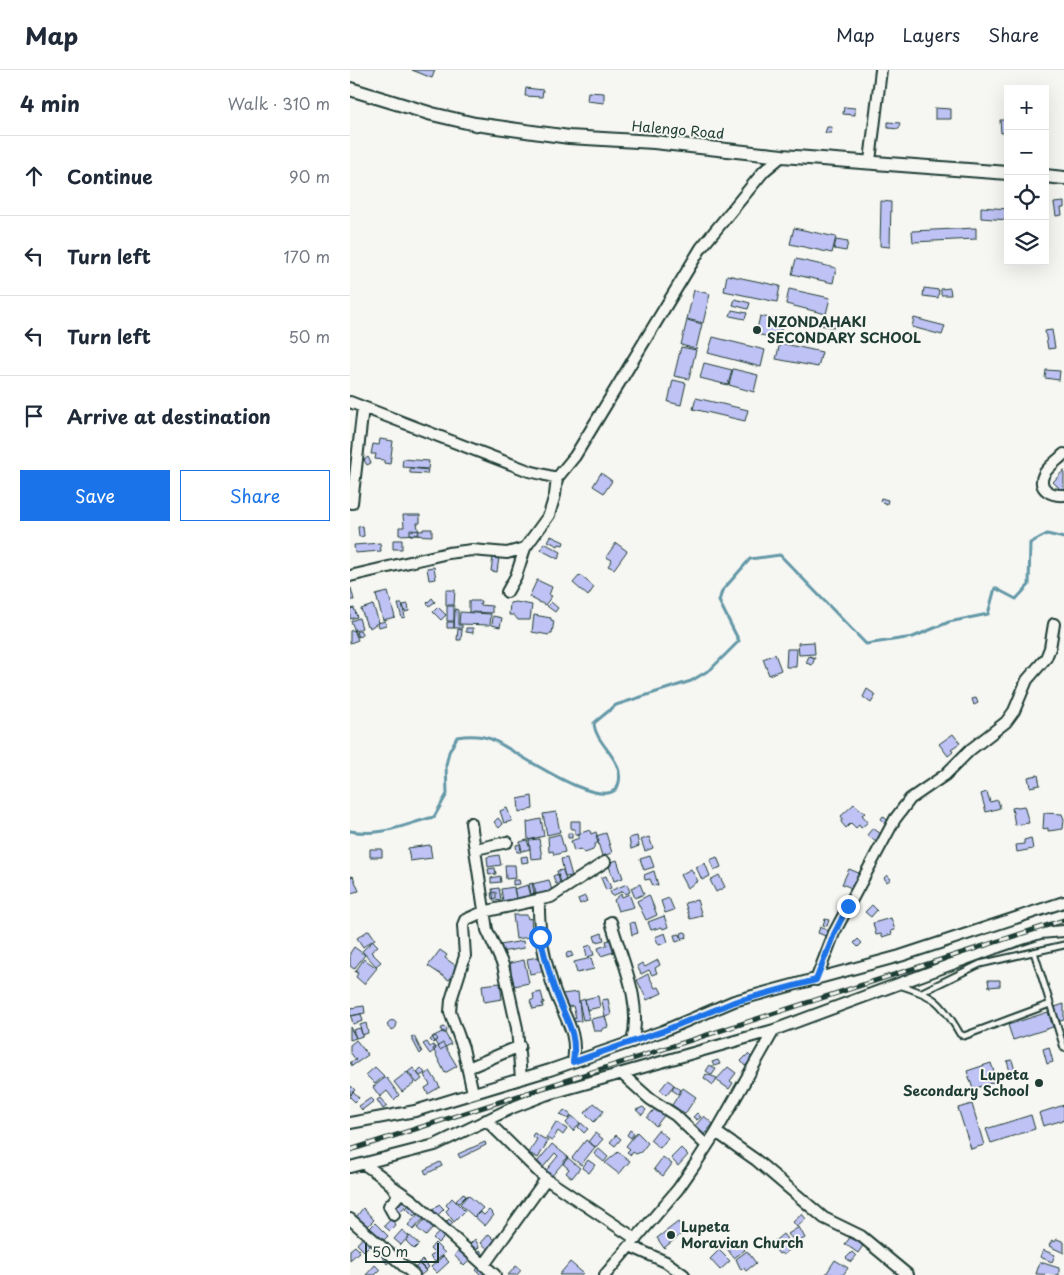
<!DOCTYPE html>
<meta charset="utf-8">
<style>
body{margin:0;font-family:"Playpen Sans",sans-serif;background:#f2f2f3;color:#1f2937}
.controls{position:absolute;right:15px;top:15px;display:grid;overflow:hidden;border-radius:0px;box-shadow:0 5px 20px #0002}
.controls button{width:45px;height:45px;display:grid;place-items:center;padding:0;border:0;border-bottom:1px solid #e0e1e3;background:#fff;color:#1f2937;font:25px sans-serif}
.scale{position:absolute;left:15px;bottom:12px;width:74px;box-sizing:border-box;padding-left:5px;border:2px solid #1f3d34;border-top:0;font-size:14px;line-height:18px;white-space:nowrap;color:#1f3d34;-webkit-text-stroke:4px #f6f6f2;paint-order:stroke}
.stop{position:absolute;width:15px;height:15px;margin:-11px;border:4px solid #1a73e8;border-radius:50%;background:#fff}
.stop.end{background:#1a73e8;border-color:#fff;box-shadow:0 1px 5px #0008}
.list{margin:0;padding:0;list-style:none}
h2{display:flex;justify-content:space-between;align-items:center;height:65px;margin:0;padding:0 20px;font-size:21px}
h2 small{font-size:16px;font-weight:400;color:#747a83}
.list li{display:grid;grid-template-columns:32px 1fr auto;gap:15px;align-items:center;box-sizing:border-box;height:80px;padding:0 20px;border-top:1px solid #e0e1e3}
.list b{display:block;font-size:19px;white-space:nowrap}
.list em{font-size:16px;font-style:normal;color:#747a83}
.actions{display:flex;gap:10px;padding:15px 20px}
.actions a{flex:1;padding:11px 0;border:1px solid #1a73e8;border-radius:0px;text-align:center;font-size:18px;color:#1a73e8}
.actions .main{background:#1a73e8;color:#fff}
.icon{flex:none;width:28px;height:28px;fill:none;stroke:currentColor;stroke-width:2;stroke-linecap:round;stroke-linejoin:round}
.map{position:relative;flex:none;width:714px;height:1205px;overflow:hidden}
header{display:flex;align-items:center;gap:30px;box-sizing:border-box;height:70px;padding:0 25px;background:#fff;border-bottom:1px solid #e0e1e3}
header strong{font-size:24px}
nav{display:flex;gap:28px;margin-inline-start:auto;font-size:18px}
main{display:flex}
aside{flex:1;background:#fff}
.map>svg:first-child{display:block}
</style>
<header>
<strong>Map</strong>
<nav><a>Map</a><a>Layers</a><a>Share</a></nav>
</header>
<main>
<aside>
<h2>4 min<small>Walk · 310 m</small></h2>
<ul class="list">
<li><svg class="icon" aria-label="ahead" viewBox="0 0 24 24"><path d="M12 20V5M6 11l6-6 6 6"/></svg><div><b>Continue</b></div><em>90 m</em></li>
<li><svg class="icon" aria-label="left" viewBox="0 0 24 24"><path d="M17 20v-9H6M10 6l-5 5 5 5"/></svg><div><b>Turn left</b></div><em>170 m</em></li>
<li><svg class="icon" aria-label="left" viewBox="0 0 24 24"><path d="M17 20v-9H6M10 6l-5 5 5 5"/></svg><div><b>Turn left</b></div><em>50 m</em></li>
<li><svg class="icon" aria-label="arrive" viewBox="0 0 24 24"><path d="M6 21V4h12l-3 4 3 4H6"/></svg><div><b>Arrive at destination</b></div></li>
</ul>
<div class="actions"><a class="main">Save</a><a>Share</a></div>
</aside>
<div class="map">
<svg width="714" height="1205" viewBox="0 0 714 1205">
<rect width="100%" height="100%" fill="#f6f6f2"/>
<filter id="ink" filterUnits="userSpaceOnUse"><feTurbulence type="fractalNoise" baseFrequency=".02" numOctaves="2"/><feDisplacementMap in="SourceGraphic" scale="10" xChannelSelector="R" yChannelSelector="G"/><feConvolveMatrix kernelMatrix="1 2 1 2 8 2 1 2 1" color-interpolation-filters="sRGB"/></filter>
<g filter="url(#ink)">
<g fill="none" stroke-linecap="round" stroke-linejoin="round">
<path stroke="#6498a7" stroke-width="3" d="M0,761C32,767 55,754 84,747L97,724L96,695L99,682L107,667C118,665 130,665 141,669C156,674 262,752 269,712C274,689 245,674 244,653L266,635L341,611L361,599L389,571L369,531L372,521L400,489L430,485L516,574L563,567L599,552L638,544L645,518L666,529L679,515L680,473L697,464L714,468"/>
</g>
<path fill="#bec2f4" stroke="#1f3d34" d="M62,0H85L82,8Z
M176,18L193,20L192,27L175,26Z
M238,22L254,23V33L237,31Z
M494,37L505,38V45L493,44Z
M585,38L601,39V49H585Z
M650,50H655L656,62L651,63Z
M538,52L550,53L549,59L538,58Z
M477,57H482L481,63H475Z
M531,131L541,132L540,177L530,176Z
M714,132V138H711L712,145L706,146L704,133Z
M631,137L658,139V150L631,148Z
M444,158L486,167L482,183L440,174Z
M626,158V169L563,172L562,161Z
M486,170L498,172L496,181L484,179Z
M446,189L486,198L483,213L442,204Z
M377,205L430,216L427,232L374,221Z
M574,218L589,220L588,228L573,226Z
M600,218L601,225H591V219Z
M439,219L480,228L476,244L436,234Z
M344,220L360,224L353,253L337,249Z
M385,229L400,233L398,239L383,235Z
M382,240L397,243L395,249L380,246Z
M410,246L433,251L429,269L406,264Z
M564,248L595,256L592,265L562,257Z
M469,249L485,251L484,257L468,255Z
M337,250L352,254L346,279L331,275Z
M702,260L705,278L698,279L695,261Z
M363,267L415,280L411,297L358,283Z
M430,273L472,282L468,297L426,289Z
M331,277L346,280L339,309L324,306Z
M354,293L382,300L378,315L350,308Z
M383,299L408,305L404,322L379,315Z
M696,300L710,301L709,310L695,308Z
M323,310L336,313L331,335L318,332Z
M346,328L398,340L395,351L343,339Z
M30,369L43,371L40,394L34,393V390L25,389L26,384H21L23,374L29,375Z
M18,387L21,393L17,395L14,390Z
M53,389L79,391L78,399L52,397Z
M60,398L78,400L77,404L60,403Z
M714,400V423L703,412Z
M251,403L262,411L254,423L243,416Z
M531,428L538,430L537,434L530,431Z
M53,445H70V453H67L69,464L49,465V457H54Z
M13,456L14,466L9,467L8,457Z
M73,459H82V466L60,465V460L73,461Z
M201,466L214,472L213,475L209,474L208,476L198,471Z
M43,470H52V479H43Z
M30,473L31,481L5,483L4,475Z
M194,473L211,482L208,489L191,480Z
M266,473L277,481L264,499L258,496L262,490L256,487Z
M143,487H149L147,502L141,501Z
M84,497L86,509L79,510L77,498Z
M230,505L244,517L238,526L223,513Z
M187,510L202,517L199,525L202,526L195,535L179,527Z
M1,518L4,530H0V519Z
M96,520H105L104,535H96Z
M38,522L45,547L33,550L26,525Z
M82,528L85,532L79,536L77,533Z
M119,531H131L130,535L142,536V543L119,542Z
M166,532L182,535L180,550H168L164,545H159L160,533Z
M201,532L208,538L205,542L197,536Z
M48,534H52L55,547L52,548Z
M58,534L59,541L55,542L53,535Z
M23,535L29,552L20,558L19,555L17,556L11,539Z
M97,536H104V551H97Z
M88,537L96,545L91,550L83,542Z
M4,538L7,547L0,549V539Z
M105,539L108,540V555H112V558H104Z
M110,542L141,544L140,555L109,554Z
M184,545L201,548V550L204,551L202,563H200L199,565L182,562Z
M143,546L152,548L150,557L142,555Z
M9,548L12,558L5,561L1,551Z
M35,551L36,555L29,557L28,553Z
M97,552H104V558H97Z
M116,558H123V563L116,562Z
M108,559L112,560L111,570H107Z
M4,560L8,570L0,573V561Z
M10,560L13,565L8,567L6,562Z
M464,572L465,584L449,585L448,573Z
M437,579H447L446,597H436Z
M425,584L431,600L419,605L413,589Z
M459,586L465,588L462,595L456,593Z
M517,619L526,625L521,633L513,627Z
M626,628L628,633L624,635L622,629Z
M603,664L610,673L601,679L603,682L598,686L589,674Z
M688,705L690,715L680,717L678,707Z
M637,722L640,732L648,730L650,738L636,742L631,724Z
M182,726L183,739L169,742L168,729Z
M504,734L515,743L512,745L518,752L511,758L509,755L506,758L501,753L496,758L491,752L493,749L491,746Z
M674,736L679,753L665,755L662,738Z
M157,738L162,751L154,753L150,741Z
M206,742L210,762L197,765L193,744Z
M694,743L712,744L714,749L713,759L698,761V758L693,759Z
M533,746L539,752L536,756L531,749Z
M148,748L153,754L149,758L144,752Z
M191,749L194,766L178,770L177,752Z
M221,751H230V765H225V759H221Z
M523,758L532,765L526,772L517,765Z
M240,760L241,764L246,762L249,772L245,774L243,780L235,783L230,779L224,781L221,771L229,768L228,764Z
M218,763H222V768H218Z
M256,763L262,783L252,786L246,766Z
M210,764L215,782L204,785L203,781L199,782L198,767Z
M287,766L289,776L281,779L279,768Z
M299,767L303,778L295,781L291,770Z
M681,768L683,779L667,782L666,775L674,774V770Z
M189,769L192,788L181,789L179,770Z
M177,770L180,779L172,781L170,772Z
M170,774L171,782H167L166,775Z
M80,775L82,788L60,791L58,778Z
M20,779H32V787H20Z
M149,785L151,795L138,797L137,787Z
M177,786L178,792L172,793L171,787Z
M300,786L304,797L294,800L290,789Z
M367,787L371,797L364,800L360,790Z
M217,788L222,806L215,807L211,789Z
M267,790L273,808L264,811L258,793Z
M355,793L360,806L352,810L346,797Z
M155,795H165L166,808L156,809Z
M145,798L146,804L139,805L138,799Z
M341,799L348,811L337,818L330,805Z
M499,799L511,804L504,819L492,814Z
M213,800L216,811L210,813L207,801Z
M304,801L308,815L303,816L300,809L295,810L294,805Z
M208,804L211,812L206,814L203,806Z
M369,805L375,817L366,822L360,810Z
M537,805L541,809L537,812L534,808Z
M3,806L9,821L0,823V807Z
M150,806L151,812L141,813V808Z
M256,806L261,818L256,820L251,808Z
M163,810H169L170,814L163,815Z
M199,810L202,821L185,826L182,814Z
M183,813L186,823L181,824L179,814Z
M277,814L280,822L275,824L273,821L262,826L260,821Z
M290,814L294,824L285,828L281,818Z
M178,815L181,826L167,830L164,819Z
M164,817L166,829L153,831L151,819Z
M149,818L151,830L144,831L142,819Z
M146,822V828L142,829L141,823Z
M271,824L272,827L279,824L284,837L268,841L264,830Z
M299,825L307,845L296,850L287,831Z
M235,826L237,831L230,834L228,829Z
M492,827L498,830L494,837L488,834Z
M319,828L324,840L315,843L311,831Z
M347,830L352,846L340,849L335,833Z
M522,835L527,840L521,847L515,842Z
M163,845H177L178,849L181,848L182,860L179,861L180,867L166,869Z
M314,846L318,857L313,859L312,857L301,860L298,852Z
M541,848L545,860L541,861L542,864L532,867L531,864L526,865L523,853Z
M475,849L479,850L477,856L473,855Z
M285,852L288,863L282,865L280,853Z
M470,857L481,862L478,867L468,863Z
M19,860L25,869L13,877L7,868Z
M331 865a3 3 0 1 1 6 0a3 3 0 1 1-6 0Z
M252,863L254,870L246,872L244,866Z
M315,863L318,872L309,875L305,867Z
M330,864L332,870L326,872L324,865Z
M263,869L267,881L251,886L248,878L257,875L256,871Z
M508,869L512,873L508,877L504,873Z
M23,871L28,876L21,882L31,892L26,896L12,881Z
M173,871L174,878L151,882L150,875Z
M241,875L244,885L237,887L235,877Z
M4,877L15,885L4,899L0,896V883Z
M90,880L97,885L95,888L109,898L99,910L78,896Z
M221,882L223,886L217,888L216,883Z
M193,886L196,901L180,904L177,889Z
M241,888L244,899L227,903L224,892Z
M14,889L27,898L14,914L6,907L8,903L5,902Z
M174,890L179,913L164,916L163,910L160,911L157,901L161,900L160,893Z
M308,890L310,895L305,898L307,903L302,905L299,900L291,904L287,896L292,893L295,897Z
M298,904L305,918L309,917L312,923L297,930L287,910Z
M638,910H650V916L639,917Z
M150,913L152,929L134,932L132,915Z
M191,922L194,933H192L193,937L183,939L180,931L184,929L183,924Z
M228,922L231,951L224,952L223,949L226,948L223,936L217,937L216,932H213L212,924Z
M248,926L250,937L237,940L235,929Z
M235,929L239,949L233,950L229,931Z
M258,929L261,945L255,947L252,930Z
M714,934V950L707,952L702,938Z
M14,936L15,943L0,946V938Z
M698,942L703,957L663,970L658,955Z
M11,944L13,951L3,954L1,946Z
M255,946L258,957L252,959V961H244L241,949Z
M37.5 955a4.5 4.5 0 1 1 9 0a4.5 4.5 0 1 1-9 0Z
M16,953L18,963L12,965L10,955Z
M91 960a3 3 0 1 1 6 0a3 3 0 1 1-6 0Z
M0,957L6,968L0,970Z
M10,958L13,966L6,968L3,960Z
M94,961L101,974L90,980L82,967Z
M64,966L72,982L70,984L61,967Z
M85,966L88,969L83,973L80,970Z
M6,970L18,985L2,996L0,992L6,990L0,982V975Z
M77,972L80,977L83,975L86,979L80,984L73,974Z
M93,973L107,996L95,1003L83,979Z
M699,977L703,992L697,994L693,979Z
M398,984L403,989L395,996L391,991Z
M368,990L370,994L364,996L362,992Z
M662,990L666,1004L661,1005L657,991Z
M641,993L647,1011L623,1019L617,1001Z
M360,995L366,999L362,1005L356,1001Z
M25,997L34,1006L25,1014L16,1005Z
M378,997L386,1003L380,1011L383,1013L379,1019L366,1010Z
M63,998L72,1009L67,1013L58,1002Z
M71,998L75,1003L70,1006L67,1002Z
M80,1001L90,1017L78,1024L75,1018L80,1015L74,1005Z
M57,1002L65,1013L52,1022L44,1012Z
M356,1004L367,1008L363,1015L354,1008Z
M36,1007L49,1025L44,1030L37,1021L30,1027L23,1017Z
M318,1010L324,1015L316,1025L310,1020Z
M324,1015L331,1020L328,1024L322,1020Z
M1,1016L5,1020L0,1025V1017Z
M333,1018L346,1027L335,1044L322,1035Z
M3,1021L9,1028L5,1032L0,1027Z
M21,1028L24,1031L12,1040L9,1036Z
M30,1028L37,1036L33,1039L27,1030Z
M244,1033L254,1041L244,1052L235,1043Z
M622,1034L634,1075L621,1079L608,1038Z
M714,1035V1050L693,1056L689,1043Z
M307,1036L316,1043L306,1056L297,1048Z
M293,1037L296,1040L292,1045L286,1040Z
M214,1040L221,1045L219,1049L210,1045Z
M347,1043L351,1047L347,1050L343,1047Z
M681,1045L685,1059L641,1073L636,1059Z
M222,1046L230,1053L223,1061L216,1053Z
M354,1046L363,1054L352,1067L342,1059Z
M206,1052L217,1059L213,1065L208,1061L202,1071L196,1068Z
M231,1053L238,1059L234,1063L228,1057Z
M280,1060L284,1063L281,1068L277,1065Z
M308,1060L318,1068L310,1078L300,1070Z
M287,1062L298,1073L291,1082L286,1084L283,1082L281,1085L277,1082L280,1079L276,1076Z
M184,1063L198,1071L188,1088L179,1083L187,1069L182,1066Z
M245,1063L253,1069L246,1077L238,1072Z
M266,1065L271,1069L265,1076L260,1072Z
M236,1070L245,1077L231,1095L222,1088Z
M135,1072L136,1075L110,1088L108,1084Z
M202,1074L218,1087L200,1108L194,1103L208,1086L205,1083L190,1101L184,1096Z
M248,1078L258,1087L254,1092L244,1084Z
M331,1078L338,1085L328,1096L321,1088Z
M268,1082L280,1091L269,1104L255,1093Z
M313,1087L322,1094L313,1106L304,1099Z
M218,1088L230,1098L222,1108L216,1103L219,1099L213,1094Z
M238,1090L245,1095L239,1103L232,1098Z
M90,1092L92,1096L76,1104L74,1100Z
M113,1123L116,1126L109,1133L106,1131Z
M118,1125L133,1138L124,1147L110,1134Z
M50,1126L58,1133L48,1144L40,1138Z
M102,1128L115,1141L104,1152L96,1141L99,1138L96,1135Z
M60,1134L68,1141L64,1146L56,1138Z
M89,1134L94,1139L84,1149L79,1144Z
M13,1138L24,1150L14,1160L4,1150Z
M139,1140L144,1145L135,1156L125,1147L130,1142L134,1145Z
M70,1142L75,1147L63,1160L58,1155Z
M452,1144L456,1149L447,1157L443,1152Z
M76,1148L85,1156L76,1166L67,1158Z
M41,1149L46,1155L40,1161L34,1156Z
M99,1149L103,1153L97,1160L92,1156Z
M328,1152L335,1161L314,1178L307,1168Z
M25,1153L38,1166L30,1174L17,1161Z
M449,1157L455,1168L446,1173L438,1164Z
M52,1160L59,1166L51,1175L44,1169Z
M91,1161L95,1166L88,1173L83,1168Z
M17,1163L24,1171L14,1181L7,1174Z
M139,1164L147,1172L139,1180L131,1173Z
M433,1164L443,1177L433,1185L431,1183L429,1184L421,1174Z
M502,1165L514,1174L508,1183L495,1174Z
M60,1166L69,1174L64,1179L56,1171Z
M386,1168L395,1180L384,1188L375,1176Z
M125,1169L129,1177L124,1182L118,1176Z
M707,1169L714,1172V1183L699,1176L702,1170L705,1172Z
M85,1173L95,1183L85,1192L80,1187L84,1183L80,1179Z
M5,1176L10,1181L0,1190V1180Z
M113,1177L122,1188L114,1196L104,1185Z
M35,1180L43,1188L37,1194L30,1184Z
M130,1180L137,1188L133,1191L126,1184Z
M369,1180L380,1191L370,1200L360,1189Z
M693,1180L705,1185L702,1192L690,1187Z
M397,1181L406,1193L396,1201L394,1198L391,1200L386,1189Z
M502,1182L506,1186L501,1192L496,1188Z
M93,1186L99,1192L87,1203L81,1197Z
M72,1190L79,1197L76,1200L69,1193Z
M485,1190L498,1198L493,1205L476,1204Z
M220,1192L233,1203L231,1205H209Z
M690,1192L709,1198V1205L686,1204Z
M69,1194L76,1201L71,1205H66L62,1201Z
M25,1195L30,1200L25,1205H16Z
M131,1195L141,1205H131L126,1200Z
M166,1196L171,1200L167,1205H158Z"/>
<g fill="none" stroke-linecap="round" stroke-linejoin="round">
<g stroke="#1f3d34" stroke-width="9">
<path id="service" d="M684,882L714,978
M549,915C585,926 591,931 610,964L614,966L700,934
M572,922L630,894L714,875"/>
</g>
<g stroke="#1f3d34" stroke-width="14">
<path id="minor" d="M520,91L531,0
M0,332L179,401L207,408L225,386L351,178L414,101L432,86
M714,384C708,390 698,397 694,404C686,419 702,426 714,425
M2,433L13,337
M0,506L98,483L122,480L157,483L175,478
M157,522L166,506L175,478L199,445L205,425L207,408
M121,753L137,860L153,895L167,958L171,1009
M126,779L157,772
M189,831C188,862 195,893 205,922C215,949 228,962 223,992
M261,852C272,891 293,932 282,972
M466,910L484,863L545,749L560,729L595,705L620,680L656,652L664,641L677,610L696,588L700,578L704,554
M118,998L170,976
M272,1004L300,1029L325,1045L357,1076
M123,1023L113,978L100,942L101,930L115,886L113,855L115,850L133,842L201,827L255,792
M136,1050L196,1109L286,1169
M0,1053L65,1041L200,1000L313,961L384,931L550,886L714,832
M366,1062L406,1090L474,1148L511,1166L558,1205
M14,1094C26,1103 43,1112 48,1126L39,1136L44,1145
M0,1097L85,1075L164,1037L195,1025L424,960L648,877L690,863L714,861
M42,1116L62,1130L145,1205
M0,1149L64,1205
M280,1176L316,1192L334,1205
M134,1195L196,1109
M255,1205L328,1119L344,1096L366,1062L424,960"/>
</g>
<g stroke="#1f3d34" stroke-width="16">
<path id="tertiary" d="M0,19L82,44L125,54L219,67L304,72L432,86L658,103
M695,106L714,108"/>
</g>
<use href="#service" stroke="#f6f6f2" stroke-width="5"/>
<use href="#minor" stroke="#f6f6f2" stroke-width="10"/>
<use href="#tertiary" stroke="#f6f6f2" stroke-width="12"/>
<g stroke="#1f3d34" stroke-width="5">
<path id="rail" d="M0,1080L714,850"/>
</g>
<use href="#rail" stroke="#f6f6f2" stroke-width="3" stroke-dasharray="9" stroke-linecap="butt"/>
</g>
</g>
<g fill="none" stroke-linecap="round" stroke-linejoin="round" filter="url(#ink)">
<path stroke="#1a73e8" stroke-width="6" d="M190,867C195,886 199,905 206,923C215,949 228,962 223,992L313,961L384,932L466,910L484,864L498,836"/>
</g>
<g fill="#1f3d34" stroke="#f6f6f2" stroke-width="2">
<circle cx="407" cy="260" r="5"/>
<circle cx="689" cy="1013" r="5"/>
<circle cx="321" cy="1165" r="5"/>
</g>
<g text-anchor="middle" stroke-width="4" stroke-linejoin="round" paint-order="stroke">
<g font-size="14" fill="#1f3d34" stroke="#f6f6f2">
<text transform="translate(328 60) rotate(5)" y="5">Halengo Road</text>
</g>
<g font-size="14" font-weight="bold" fill="#1f3d34" stroke="#f6f6f2" text-anchor="start">
<text x="417" y="257">NZONDAHAKI<tspan x="417" dy="16">SECONDARY SCHOOL</tspan></text>
<text x="679" y="1010" text-anchor="end">Lupeta<tspan x="679" dy="16">Secondary School</tspan></text>
<text x="331" y="1162">Lupeta<tspan x="331" dy="16">Moravian Church</tspan></text>
</g>
</g>
</svg>
<div class="controls">
<button>+</button>
<button>−</button>
<button><svg class="icon" aria-label="locate" viewBox="0 0 24 24"><circle cx="12" cy="12" r="6"/><path d="M12 2v4M12 18v4M2 12h4M18 12h4"/></svg></button>
<button><svg class="icon" aria-label="layers" viewBox="0 0 24 24"><path d="M12 4l9 5-9 5-9-5zM3 14l9 5 9-5"/></svg></button>
</div>
<div class="scale">50 m</div>
<div class="stop" style="left:190px;top:867px"></div>
<div class="stop end" style="left:498px;top:836px"></div>
</div>
</main>
